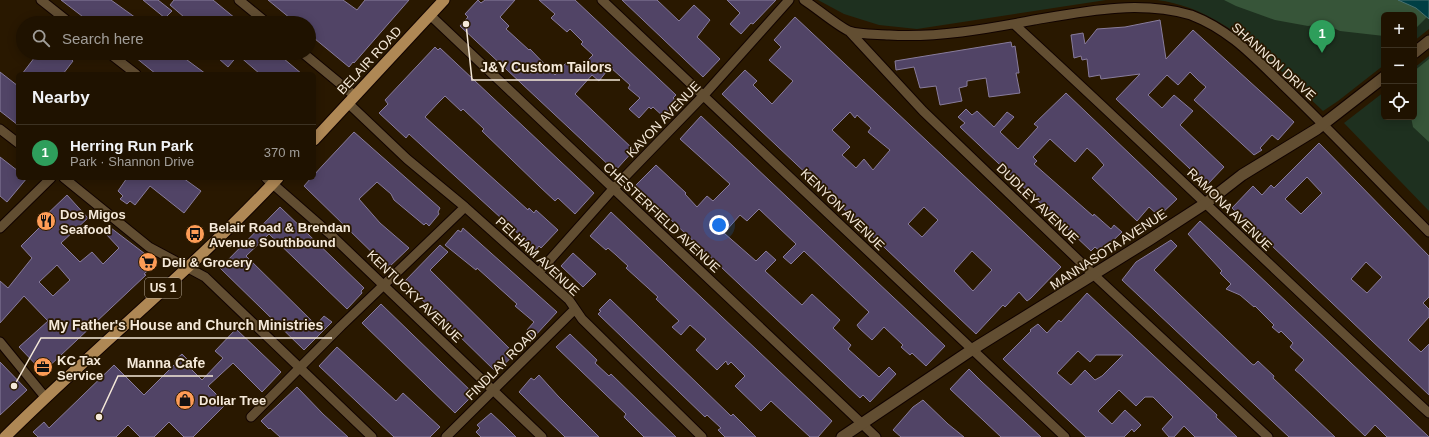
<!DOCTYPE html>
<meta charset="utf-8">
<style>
body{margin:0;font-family:Helvetica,sans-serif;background:#2c200f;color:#f1f3f6}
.controls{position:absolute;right:12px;top:12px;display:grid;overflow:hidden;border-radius:6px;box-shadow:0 2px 10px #0003}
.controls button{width:36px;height:36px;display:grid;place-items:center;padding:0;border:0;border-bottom:1px solid #3c3222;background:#1f1200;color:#f1f3f6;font:20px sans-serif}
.you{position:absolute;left:719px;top:225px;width:14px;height:14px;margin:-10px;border:3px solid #fff;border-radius:50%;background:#1a73e8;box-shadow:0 0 0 6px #1a73e833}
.badge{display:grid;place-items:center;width:26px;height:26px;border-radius:50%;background:#d93025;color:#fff;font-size:13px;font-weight:700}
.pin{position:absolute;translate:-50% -33px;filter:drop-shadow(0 1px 2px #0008)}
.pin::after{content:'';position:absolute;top:21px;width:14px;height:12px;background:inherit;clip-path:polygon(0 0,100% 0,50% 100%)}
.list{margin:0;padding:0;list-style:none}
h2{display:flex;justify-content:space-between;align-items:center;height:52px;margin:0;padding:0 16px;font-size:17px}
h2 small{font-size:13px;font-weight:400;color:#a19e99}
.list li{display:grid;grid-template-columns:26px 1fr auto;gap:12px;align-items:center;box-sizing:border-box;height:56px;padding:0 16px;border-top:1px solid #3c3222}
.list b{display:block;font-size:15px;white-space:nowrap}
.list p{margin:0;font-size:13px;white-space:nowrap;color:#a19e99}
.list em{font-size:13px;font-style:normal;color:#a19e99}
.icon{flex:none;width:22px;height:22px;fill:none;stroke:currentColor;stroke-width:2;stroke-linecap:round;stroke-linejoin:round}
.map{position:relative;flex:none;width:1429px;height:437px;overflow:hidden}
.search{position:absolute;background:#1f1200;box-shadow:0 2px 10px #0003;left:16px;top:16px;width:300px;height:44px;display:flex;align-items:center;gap:10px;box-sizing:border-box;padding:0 14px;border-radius:22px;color:#a19e99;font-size:15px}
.panel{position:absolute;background:#1f1200;box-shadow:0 2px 10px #0003;left:16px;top:72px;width:300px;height:108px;border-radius:6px}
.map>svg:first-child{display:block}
</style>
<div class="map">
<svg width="1429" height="437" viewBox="0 0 1429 437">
<rect width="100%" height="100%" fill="#291800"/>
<path fill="#1e301f" d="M818,0H1106L917,29L879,25L844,14Z
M1157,0H1429V29L1414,41V15H1384V65L1338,101L1323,111C1274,66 1227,9 1157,0Z
M1429,56V211L1344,123L1384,92V117H1414V68Z"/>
<path fill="#375539" d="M1224,0H1398L1416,8L1427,17L1414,30V15H1384V36L1340,31L1324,24L1308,26L1275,20L1236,6Z
M1429,59V142L1413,127L1411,117H1414V71Z"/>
<path fill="#003f44" stroke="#4a7271" d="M1398,0H1429V19L1416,8Z"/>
<path fill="#514466" stroke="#887c9c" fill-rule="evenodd" d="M61,0H111L143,23H91Z
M143,0H158L172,11L165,18Z
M174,0H213L241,23H191L170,5Z
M268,0H343L357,10L365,0H409L354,63L353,62L349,67L309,34V23H296Z
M478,0L481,3L485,0H515L500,17L509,26L506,29L529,50L530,49L555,75L566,63L576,72L593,55L581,44L583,42L570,29L567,32L551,18L555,14L539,0H575L676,95L673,98L679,103L665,118L653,107L651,109L649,107L639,118L629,109L640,98L628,88L630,85L610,67L599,81L592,75L575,94L634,150L615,171L460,26L468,17L465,14Z
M622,0H657L679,21L694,5L710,20L697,37L720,59L703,77Z
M727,0H776L753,24L751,23L741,34L730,24L740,13Z
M795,17L1061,267L1031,298L1027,301L1019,292L1005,307L1003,305L976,334L722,94L745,70L757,81L753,85L772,104L793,81L769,60L781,47L774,40ZM850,112L855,118L857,115L871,128L868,132L890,150L873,170L864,159L856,168L842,155L850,147L832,130ZM924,207L938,220L922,237L908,224ZM972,251L992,270L973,291L954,271Z
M1160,20L1166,59L1193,30L1294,122L1278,140L1272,135L1260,148L1262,150L1254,155L1194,100L1206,87L1198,80L1190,72L1178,85L1167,75L1148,95L1162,108L1174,95L1193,111L1180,125L1224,167L1207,185L1116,99L1140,74L1101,79L1100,75L1089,77L1087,59L1082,60L1081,56L1074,58L1071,35L1083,33L1085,44L1097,29L1125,27Z
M1011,42L1012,47L1015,46L1019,73H1016L1020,93L989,97L986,78L967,81V86L959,88L962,101L940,105L936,86L920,88L914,67L896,70L895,61Z
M435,47L438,50L440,48L594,193L575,214L558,198L555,201L539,186L482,131L484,129L463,109L461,111L445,96L438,103L425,117L528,210L529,208L534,213L536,210L558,230L541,248L539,246L536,250L409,134L406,138L379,113L388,104L385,100Z
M38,53H64L73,61L63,74H22Z
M130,53H175L178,55L179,54L206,74H156Z
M222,53H277L302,74H260L238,55L228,67L218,58Z
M0,72L18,86V125L0,111Z
M1066,93L1177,199L1159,216L1149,207L1137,221L1092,178L1104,165L1097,157L1087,148L1075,162L1050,139L1033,157L1037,161L1034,164L1093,216L1094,214L1111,229L1114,225L1122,232L1101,252L1095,247L1091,251L960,127L965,123L958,117L966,109L972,115L977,111L994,127L1007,112L1014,117L1000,132L1018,149L1038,127L1034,124Z
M701,116L945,346L926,366L912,353L910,355L901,347L903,345L884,327L872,340L859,328L857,325L869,312L805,252L804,251L791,264L783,257L796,244L759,209L747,221L740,215L724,233L756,261L766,251L776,260L765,271L802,305L812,294L840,320L833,328L851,345L848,349L879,377L889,367L896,374L870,402L863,395L860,398L635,186L656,165L686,193L685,194L697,207L707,196L713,201L730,184L680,139Z
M354,132L440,208L438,212L439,214L429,226L426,223L424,225L394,200L391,194L377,182L359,199L380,223L409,248L388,268L304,186L311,178H314V175L323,165Z
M1319,143L1429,256V297L1423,303L1429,309V317L1408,340L1421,352L1429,344V395L1232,208L1253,186L1262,195L1271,185L1274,188ZM1307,177L1322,193L1301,214L1285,199ZM1366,262L1382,277L1367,293L1351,279Z
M0,157L18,171V178H27L7,202L0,196Z
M127,178H183L201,191L184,213L150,186L135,205L130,201L127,204L120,199L123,196L118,191Z
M67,195L88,218L61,243L80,262L92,252L103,264L119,248L105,233L111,228L153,260L154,265L144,274L146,275L43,372L19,347L48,321L24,296L0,323V281L8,288L32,258L21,246L43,224L40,221ZM57,265L70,280L53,296L39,282Z
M280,207L364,288L361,291L362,293L347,309L269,234L246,256L316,325L324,316L332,322L304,350L220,268Z
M611,212L832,421L818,437H810L771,401L761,411L735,386L745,376L731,362L728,365L726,361L717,370L696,350L706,339L690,325L681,335L672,327L679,321L656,299L658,297L626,268L628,266L616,255L608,248L606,250L590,236Z
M1200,221L1252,269L1429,437H1387L1375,425L1365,436L1301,375L1295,370L1304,360L1290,347L1293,343L1281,331L1279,333L1272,327L1274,325L1255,306L1254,307L1240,295L1226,289L1231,284L1220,273L1222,271L1188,234Z
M463,228L557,312L534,337L527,330L534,322L515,306L517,304L477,268L476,270L445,245L458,230L461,232Z
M1171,240L1177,246L1154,270L1252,364L1254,365L1258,361L1274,376L1273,378L1335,437H1289L1122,280L1136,262Z
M440,245L448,252L430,270L515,354L496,372L404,282Z
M573,253L596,274L583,287L561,266Z
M1087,293L1217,415L1216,417L1237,437H1195L1184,426L1174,437H1169L1162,429L1173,417L1153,397H1145L1136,406L1119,390L1098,411L1112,424L1125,410L1141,425L1134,432L1132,429L1124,437H1086L1003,359L1031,331L1030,330L1038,324L1047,333L1059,320L1061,322ZM1078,351L1090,362L1096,355H1123L1102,376L1095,380L1085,370L1071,385L1057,373Z
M610,299L731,416L733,414L756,437H725L718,430L721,428L707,415L705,417L598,314L601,311L599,310Z
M381,304L474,394L455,413L362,323Z
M236,329L281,372L262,392L233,363L208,386L226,404L193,437H184L169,422L154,437H140L128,425L116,437H38L33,432L44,422L49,428L114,365L144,395L176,363L174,361L182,354L189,361L186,364L202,380L223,358L215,351Z
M570,334L597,360L595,363L609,376L611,374L676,437H644L624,417L626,414L556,347Z
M337,347L396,401L403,393L440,427L430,437H394L319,366Z
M0,362L27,390L0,415Z
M969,369L981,381L1041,437H1001L950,389Z
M539,375L558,396L599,437H565L519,392L531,378L534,380Z
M297,387L323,414L348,437H280L270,428L269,429L261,421Z
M923,400L948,424L964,437H901L893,430L913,407Z
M491,413L506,427L516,437H481L476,432L480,428L477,425Z"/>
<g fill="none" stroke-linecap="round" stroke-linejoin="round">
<g stroke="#110300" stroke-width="11">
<path id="minor" d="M41,0L70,23
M239,0L267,23
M602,0L1065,437
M804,0C815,7 839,27 849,31C860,35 877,34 889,35C936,38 987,29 1034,20C1086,11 1139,0 1191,15C1230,30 1254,57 1283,85C1333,133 1380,183 1429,232
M430,15L876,437
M1014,24C1154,152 1289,285 1429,413
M849,31L923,111L1094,275L1268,437
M109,53L136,74
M303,53L355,96
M348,103L407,159L465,207L569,300L582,319L702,437
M0,129L18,143
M64,178L149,247L205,277L372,437
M266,178L330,234L542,437
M0,228L51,178
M539,272L613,189L704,95L789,0
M0,342L45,397
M251,417L341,326L465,207
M446,437L575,309"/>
</g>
<g stroke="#110300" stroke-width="13">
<path id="tertiary" d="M1414,53L1429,41
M842,437L973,349L1149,240L1206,203L1242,175L1317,129L1384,77"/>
</g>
<g stroke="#110300" stroke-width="13">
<path id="primary" d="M314,140L444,0
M5,437C93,349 193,269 278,178"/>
</g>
<use href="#minor" stroke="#624e32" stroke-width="9"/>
<use href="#tertiary" stroke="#624e32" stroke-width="11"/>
<use href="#primary" stroke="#af8855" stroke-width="11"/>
</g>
<defs>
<g id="restaurant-disc" transform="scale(1)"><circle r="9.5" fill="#fd9c56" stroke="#291800"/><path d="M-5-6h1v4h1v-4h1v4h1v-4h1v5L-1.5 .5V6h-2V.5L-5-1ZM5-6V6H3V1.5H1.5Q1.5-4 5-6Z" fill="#111"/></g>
<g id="bus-disc" transform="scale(1)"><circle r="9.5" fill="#fd9c56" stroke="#291800"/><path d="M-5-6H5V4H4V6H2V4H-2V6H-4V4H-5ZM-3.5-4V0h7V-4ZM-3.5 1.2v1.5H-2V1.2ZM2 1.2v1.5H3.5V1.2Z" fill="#111"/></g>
<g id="supermarket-disc" transform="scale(1)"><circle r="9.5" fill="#fd9c56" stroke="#291800"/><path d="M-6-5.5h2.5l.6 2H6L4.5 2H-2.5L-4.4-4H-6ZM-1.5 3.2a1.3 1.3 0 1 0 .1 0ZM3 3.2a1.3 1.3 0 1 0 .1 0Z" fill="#111"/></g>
<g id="office-disc" transform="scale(1)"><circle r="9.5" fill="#fd9c56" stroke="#291800"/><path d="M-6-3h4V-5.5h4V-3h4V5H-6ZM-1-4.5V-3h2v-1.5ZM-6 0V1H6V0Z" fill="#111"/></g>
<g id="shop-disc" transform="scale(1)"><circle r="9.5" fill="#fd9c56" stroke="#291800"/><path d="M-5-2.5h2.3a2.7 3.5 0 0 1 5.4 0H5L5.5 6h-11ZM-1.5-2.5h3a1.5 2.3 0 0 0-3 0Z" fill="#111"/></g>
</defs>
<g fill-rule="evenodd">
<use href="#restaurant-disc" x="46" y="221"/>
<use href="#bus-disc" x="195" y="234"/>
<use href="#supermarket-disc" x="148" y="262"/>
<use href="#office-disc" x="43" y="367"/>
<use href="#shop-disc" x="185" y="400"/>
</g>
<g text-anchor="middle" stroke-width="3.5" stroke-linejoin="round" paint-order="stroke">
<rect fill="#291800" stroke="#b8aa98" stroke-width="1" x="145" y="278" width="36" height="20" rx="3"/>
<g font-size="12" font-weight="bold" fill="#f5e9d9">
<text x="163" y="292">US 1</text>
</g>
<g font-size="13" fill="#f5e9d9" stroke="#291800">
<text transform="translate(369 60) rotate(-47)" y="5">BELAIR ROAD</text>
<text transform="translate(1274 61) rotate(42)" y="5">SHANNON DRIVE</text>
<text transform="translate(663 119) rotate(-46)" y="5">KAVON AVENUE</text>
<text transform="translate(1038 203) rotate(44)" y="5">DUDLEY AVENUE</text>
<text transform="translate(843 209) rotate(44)" y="5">KENYON AVENUE</text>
<text transform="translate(1230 209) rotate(44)" y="5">RAMONA AVENUE</text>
<text transform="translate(662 217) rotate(43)" y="5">CHESTERFIELD AVENUE</text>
<text transform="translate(1108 249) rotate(-33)" y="5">MANNASOTA AVENUE</text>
<text transform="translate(538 256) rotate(43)" y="5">PELHAM AVENUE</text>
<text transform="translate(415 296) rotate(44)" y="5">KENTUCKY AVENUE</text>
<text transform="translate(501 364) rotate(-45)" y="5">FINDLAY ROAD</text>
</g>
<g font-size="13" font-weight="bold" fill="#f5e9d9" stroke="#291800" text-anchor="start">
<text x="60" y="219">Dos Migos<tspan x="60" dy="15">Seafood</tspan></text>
<text x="209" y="232">Belair Road &amp; Brendan<tspan x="209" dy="15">Avenue Southbound</tspan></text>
<text x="162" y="267">Deli &amp; Grocery</text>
<text x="57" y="365">KC Tax<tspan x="57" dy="15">Service</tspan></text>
<text x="199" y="405">Dollar Tree</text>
</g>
</g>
<path fill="none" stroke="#f5e9d9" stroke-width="1.5" d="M466 24L472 80H620M14 386L41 338H332M99 417L118 376H213"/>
<g fill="#f5e9d9" stroke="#291800" stroke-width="1.5">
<circle cx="466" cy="24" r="4"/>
<circle cx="14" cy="386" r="4"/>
<circle cx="99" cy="417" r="4"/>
</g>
<g font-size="14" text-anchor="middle" font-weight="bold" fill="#f5e9d9" stroke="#291800" stroke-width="3.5" stroke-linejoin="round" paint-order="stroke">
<text x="546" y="72">J&amp;Y Custom Tailors</text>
<text x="186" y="330">My Father's House and Church Ministries</text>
<text x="166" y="368">Manna Cafe</text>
</g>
</svg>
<div class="controls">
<button>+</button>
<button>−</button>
<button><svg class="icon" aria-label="locate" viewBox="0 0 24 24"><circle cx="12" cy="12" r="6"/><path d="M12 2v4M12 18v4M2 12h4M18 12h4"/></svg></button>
</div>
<div class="you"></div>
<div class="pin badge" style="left:1322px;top:53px;background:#2e9e5b">1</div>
<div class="search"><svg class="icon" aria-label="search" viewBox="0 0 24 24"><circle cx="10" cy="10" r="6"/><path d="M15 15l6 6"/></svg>Search here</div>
<section class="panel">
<h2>Nearby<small></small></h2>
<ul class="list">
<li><span class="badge" style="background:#2e9e5b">1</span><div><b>Herring Run Park</b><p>Park · Shannon Drive</p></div><em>370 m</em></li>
</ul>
</section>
</div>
